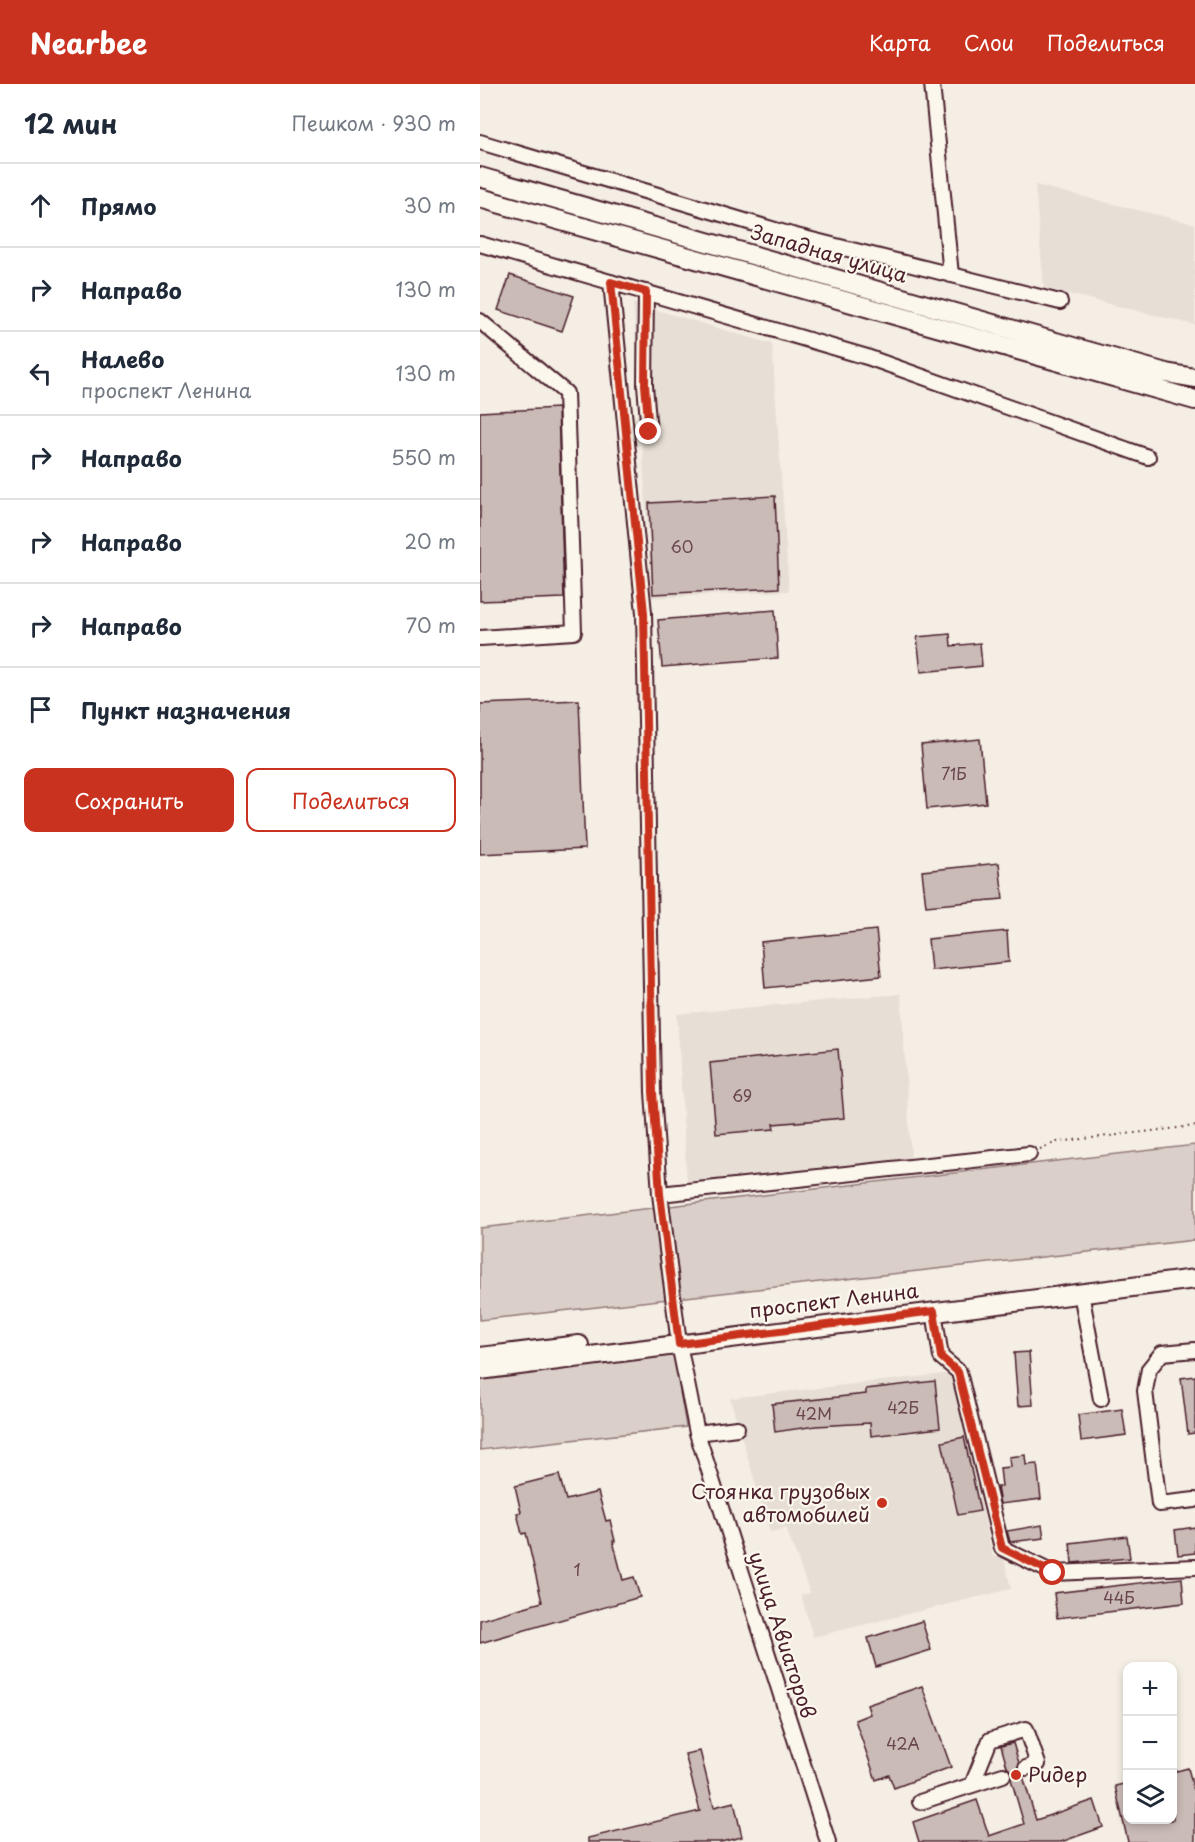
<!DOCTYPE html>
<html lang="ru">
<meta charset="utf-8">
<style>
body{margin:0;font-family:"Playpen Sans",sans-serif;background:#f2f2f3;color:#1f2937}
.controls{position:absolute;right:18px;bottom:18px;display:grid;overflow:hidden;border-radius:12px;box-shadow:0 3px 9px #0003}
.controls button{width:54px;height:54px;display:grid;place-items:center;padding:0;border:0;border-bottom:2px solid #e0e1e3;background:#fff;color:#1f2937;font:30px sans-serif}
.stop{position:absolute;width:18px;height:18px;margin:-14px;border:4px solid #c8321e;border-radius:50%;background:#fff}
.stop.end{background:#c8321e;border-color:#fff;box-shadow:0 2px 6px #0008}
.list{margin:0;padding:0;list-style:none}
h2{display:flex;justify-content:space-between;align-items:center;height:78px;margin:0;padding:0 24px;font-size:26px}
h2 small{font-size:20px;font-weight:400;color:#747a83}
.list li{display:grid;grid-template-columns:39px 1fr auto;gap:18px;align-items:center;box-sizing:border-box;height:84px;padding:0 24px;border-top:2px solid #e0e1e3}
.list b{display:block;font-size:22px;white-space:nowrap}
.list p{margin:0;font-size:20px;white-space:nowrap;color:#747a83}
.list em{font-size:20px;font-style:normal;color:#747a83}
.actions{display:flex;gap:12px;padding:18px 24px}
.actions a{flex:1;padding:14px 0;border:2px solid #c8321e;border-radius:12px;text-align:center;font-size:21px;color:#c8321e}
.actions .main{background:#c8321e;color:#fff}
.icon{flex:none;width:33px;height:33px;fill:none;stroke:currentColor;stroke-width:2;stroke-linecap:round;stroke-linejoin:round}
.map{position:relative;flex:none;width:715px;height:1758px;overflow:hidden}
header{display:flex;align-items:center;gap:36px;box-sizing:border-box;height:84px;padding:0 30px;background:#c8321e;color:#fff}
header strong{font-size:28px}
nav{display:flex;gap:33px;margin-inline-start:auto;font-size:21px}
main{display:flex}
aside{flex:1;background:#fff}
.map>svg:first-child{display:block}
</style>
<header>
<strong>Nearbee</strong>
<nav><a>Карта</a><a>Слои</a><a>Поделиться</a></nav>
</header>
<main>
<aside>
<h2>12 мин<small>Пешком · 930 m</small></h2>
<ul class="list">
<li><svg class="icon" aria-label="ahead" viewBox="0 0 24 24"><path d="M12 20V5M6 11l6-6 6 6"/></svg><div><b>Прямо</b></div><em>30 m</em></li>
<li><svg class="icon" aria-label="right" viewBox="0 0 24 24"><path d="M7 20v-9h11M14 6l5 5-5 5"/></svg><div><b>Направо</b></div><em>130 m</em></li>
<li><svg class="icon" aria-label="left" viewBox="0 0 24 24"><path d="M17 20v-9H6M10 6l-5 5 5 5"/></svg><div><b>Налево</b><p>проспект Ленина</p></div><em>130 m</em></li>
<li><svg class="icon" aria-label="right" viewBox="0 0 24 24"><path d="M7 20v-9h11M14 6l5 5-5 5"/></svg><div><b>Направо</b></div><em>550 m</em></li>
<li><svg class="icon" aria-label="right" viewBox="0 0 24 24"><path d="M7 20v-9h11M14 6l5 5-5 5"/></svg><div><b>Направо</b></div><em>20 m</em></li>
<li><svg class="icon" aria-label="right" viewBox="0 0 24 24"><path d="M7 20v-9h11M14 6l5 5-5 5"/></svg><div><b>Направо</b></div><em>70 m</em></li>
<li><svg class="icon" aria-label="arrive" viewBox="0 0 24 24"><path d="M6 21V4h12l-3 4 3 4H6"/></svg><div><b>Пункт назначения</b></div></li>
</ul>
<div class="actions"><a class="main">Сохранить</a><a>Поделиться</a></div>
</aside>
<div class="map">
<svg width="715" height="1758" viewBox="0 0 715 1758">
<rect width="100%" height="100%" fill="#f4eee4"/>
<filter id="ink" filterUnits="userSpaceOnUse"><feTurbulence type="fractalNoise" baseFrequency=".0167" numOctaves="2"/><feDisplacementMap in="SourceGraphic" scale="12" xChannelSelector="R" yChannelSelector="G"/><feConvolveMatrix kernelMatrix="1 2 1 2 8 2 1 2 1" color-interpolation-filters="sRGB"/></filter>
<g filter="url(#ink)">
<path fill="#e7dfd6" d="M555,101L715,140V241L564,204Z
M153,219L292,260L309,507L172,514Z
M421,910L431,1075L207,1100L197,930Z
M472,1289L513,1473L523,1470L531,1505L333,1553L321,1511L330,1509L306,1444L290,1448L250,1314Z"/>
<path fill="#dbd0c9" stroke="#92787a" stroke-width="1.5" d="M715,1061V1156L0,1236V1144Z
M194,1271L206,1343L0,1366V1294Z"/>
<path fill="#cabbb6" stroke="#4a1f2b" stroke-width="1.5" d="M30,191L94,212L82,247L18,226Z
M78,324L84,514L0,517V328Z
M295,412L299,504L173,510L169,419Z
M295,526L298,574L182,583L178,536Z
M470,550L471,562L500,559L502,582L441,588L437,553Z
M99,616L105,765L0,770V620Z
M500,655L506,719L447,725L441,661Z
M519,779L523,815L446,822L442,787Z
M396,846L401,892L285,904L281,858Z
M527,847L529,878L451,886L448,855Z
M358,965L364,1034L293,1040L294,1045L236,1050L230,979Z
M549,1268L553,1321L538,1322L534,1269Z
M715,1292V1349L708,1350L701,1294Z
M455,1297L460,1344L391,1352L390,1339L336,1342L295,1348L292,1320L386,1310V1305Z
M642,1325L646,1351L601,1357L598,1331Z
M484,1353L500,1427L478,1431L462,1358Z
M545,1371L546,1381L557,1380L561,1415L520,1420L517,1403L522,1402L520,1384L530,1383L529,1373Z
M79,1391L86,1416L118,1408L126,1437L130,1436L135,1457H133L143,1496L154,1493L160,1513L0,1559V1536L62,1518L46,1449L42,1450L37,1429L41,1428L35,1402Z
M562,1441L564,1454L530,1458L527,1447Z
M715,1443V1469L698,1471L695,1446Z
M647,1452L650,1474L592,1479L590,1459Z
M702,1494L704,1519L577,1534L574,1509Z
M442,1537L451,1566L396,1583L388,1554Z
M442,1602L471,1683L414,1704L409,1691L396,1696L375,1636L390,1630L387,1621Z
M533,1659L539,1679L537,1686L543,1692L556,1736L614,1716L623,1743L581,1758H439L433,1738L497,1716L509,1752L544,1740L531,1695L532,1689L527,1683L521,1662Z
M220,1667L234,1723L254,1718L262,1753L241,1758H108V1754L220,1727L205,1670Z
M708,1684L715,1711V1758H648L635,1702L648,1699V1736H693V1688Z"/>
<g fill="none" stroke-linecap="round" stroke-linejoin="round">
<g stroke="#4a1f2b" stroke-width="18">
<path id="minor" d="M452,0L471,191
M0,58L312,151L580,218
M0,160L387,273L668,373
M131,198L164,529L173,1008L180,1110L199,1260L217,1349L348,1758
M166,208L165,301L169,348
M0,237L86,309L94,548L0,554
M180,1110L549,1070
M601,1209L621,1315
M454,1227L461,1273L479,1288L522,1464L573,1489L715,1483
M715,1266L682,1269L669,1285L665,1307L679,1420L715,1416
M217,1349L257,1344
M492,1701L510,1656L546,1645L558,1680L546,1684
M440,1718L523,1691"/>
</g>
<g stroke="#4a1f2b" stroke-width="22">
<path id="major" d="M0,93L600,265L686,289L715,294
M0,114L715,316
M0,1273L99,1261
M0,1286L715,1195"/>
</g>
<path stroke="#4a1f2b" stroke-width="2" stroke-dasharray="1.5 4.5" stroke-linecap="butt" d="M560,1065L577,1058L715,1042"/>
<use href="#minor" stroke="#fbf7ec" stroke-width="14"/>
<use href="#major" stroke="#fbf7ec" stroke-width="18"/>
</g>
</g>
<g fill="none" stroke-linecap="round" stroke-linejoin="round" filter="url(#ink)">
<path stroke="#c8321e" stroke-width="8" d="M169,348L165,301L166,208L131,198L164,529L173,1008L180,1110L199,1260L454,1227L461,1273L478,1288L522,1464L573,1489"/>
</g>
<g fill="#c8321e" stroke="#fbf7ec" stroke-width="2">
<circle cx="402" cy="1419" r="6"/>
<circle cx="536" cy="1691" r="6"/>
</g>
<g text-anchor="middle" stroke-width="4.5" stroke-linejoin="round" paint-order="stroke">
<g font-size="16" fill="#6a464e">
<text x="202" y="469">60</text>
<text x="474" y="696">71Б</text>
<text x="262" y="1018">69</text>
<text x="423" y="1330">42Б</text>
<text x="334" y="1336">42М</text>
<text x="97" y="1492">1</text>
<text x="639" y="1520">44Б</text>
<text x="423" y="1666">42А</text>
</g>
<g font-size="20" fill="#4a1f2b" stroke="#fbf7ec">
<text transform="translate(349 170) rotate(16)" y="7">Западная улица</text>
<text transform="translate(354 1217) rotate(-7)" y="7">проспект Ленина</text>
<text transform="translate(302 1551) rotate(72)" y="7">улица Авиаторов</text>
</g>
<g font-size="20" fill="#4a1f2b" stroke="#fbf7ec" text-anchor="end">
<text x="390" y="1415">Стоянка грузовых<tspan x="390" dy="23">автомобилей</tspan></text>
<text x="548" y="1698" text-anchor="start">Ридер</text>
</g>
</g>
</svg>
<div class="controls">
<button>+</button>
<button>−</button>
<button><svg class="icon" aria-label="layers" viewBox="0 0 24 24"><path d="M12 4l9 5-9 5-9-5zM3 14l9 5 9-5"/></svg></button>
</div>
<div class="stop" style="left:573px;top:1489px"></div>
<div class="stop end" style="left:169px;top:348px"></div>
</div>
</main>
